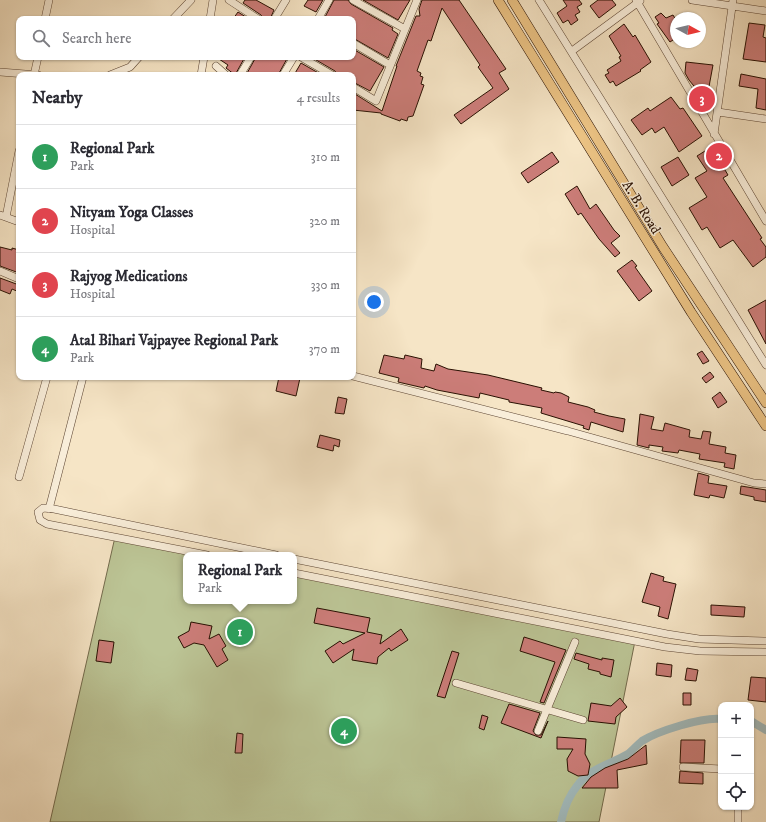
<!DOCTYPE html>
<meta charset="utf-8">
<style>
body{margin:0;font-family:"IM FELL DW Pica",serif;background:#f7f7f7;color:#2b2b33}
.controls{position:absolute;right:12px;bottom:12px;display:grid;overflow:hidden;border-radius:8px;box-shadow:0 1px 3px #0004}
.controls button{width:36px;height:36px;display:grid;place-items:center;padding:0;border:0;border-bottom:1px solid #e1e1e2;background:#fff;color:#2b2b33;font:20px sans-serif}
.compass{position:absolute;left:670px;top:12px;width:36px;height:36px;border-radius:50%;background:#fff;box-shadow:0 1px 3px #0004;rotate:98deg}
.you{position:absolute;left:374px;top:302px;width:14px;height:14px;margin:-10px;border:3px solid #fff;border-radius:50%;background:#1a73e8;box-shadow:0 0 0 6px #1a73e833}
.badge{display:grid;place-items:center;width:26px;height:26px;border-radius:50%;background:#b45309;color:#fff;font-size:13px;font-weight:700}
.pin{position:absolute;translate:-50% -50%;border:2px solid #fff;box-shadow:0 1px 4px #0006}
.popup{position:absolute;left:183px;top:552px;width:114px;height:52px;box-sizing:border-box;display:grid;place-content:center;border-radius:8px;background:#fff;filter:drop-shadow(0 1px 3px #0005);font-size:13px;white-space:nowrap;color:#7c7c81}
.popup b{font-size:15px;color:#2b2b33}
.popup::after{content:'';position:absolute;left:50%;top:100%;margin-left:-8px;border:8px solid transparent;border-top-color:#fff}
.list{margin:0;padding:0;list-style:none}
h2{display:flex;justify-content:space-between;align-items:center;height:52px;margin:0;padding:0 16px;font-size:17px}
h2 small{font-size:13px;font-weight:400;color:#7c7c81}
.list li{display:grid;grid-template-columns:26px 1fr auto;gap:12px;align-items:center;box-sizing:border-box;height:64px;padding:0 16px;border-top:1px solid #e1e1e2}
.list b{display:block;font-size:15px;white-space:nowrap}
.list p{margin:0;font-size:13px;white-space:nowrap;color:#7c7c81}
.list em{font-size:13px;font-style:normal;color:#7c7c81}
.icon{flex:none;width:22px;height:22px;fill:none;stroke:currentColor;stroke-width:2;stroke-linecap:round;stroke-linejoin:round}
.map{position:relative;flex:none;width:766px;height:822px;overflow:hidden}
.search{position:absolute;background:#fff;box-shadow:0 1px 3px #0004;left:16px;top:16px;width:340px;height:44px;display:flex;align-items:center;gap:10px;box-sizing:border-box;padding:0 14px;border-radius:8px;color:#7c7c81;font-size:15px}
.panel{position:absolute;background:#fff;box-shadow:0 1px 3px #0004;left:16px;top:72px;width:340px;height:308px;border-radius:8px}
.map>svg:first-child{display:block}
</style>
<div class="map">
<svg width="766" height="822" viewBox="0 0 766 822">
<rect width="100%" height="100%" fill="#f6e5c6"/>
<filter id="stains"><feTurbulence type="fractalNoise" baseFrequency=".005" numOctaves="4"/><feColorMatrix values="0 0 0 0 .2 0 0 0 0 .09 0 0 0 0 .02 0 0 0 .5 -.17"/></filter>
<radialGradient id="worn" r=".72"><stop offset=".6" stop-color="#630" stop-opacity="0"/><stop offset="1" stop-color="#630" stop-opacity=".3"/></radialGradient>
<path fill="#bcc596" stroke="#726a4c" d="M115,537L207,555H186V601H294V572L635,641L599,822H50Z"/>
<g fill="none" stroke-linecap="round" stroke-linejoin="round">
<path stroke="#a2bcbf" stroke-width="8" d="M751,721L766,730
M561,822C564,808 568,797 577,786C590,768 611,764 628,754C633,750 637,745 642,741C658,731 702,717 721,719"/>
</g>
<path fill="#cc7d79" stroke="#291002" d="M245,0H256L274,10L270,19H263L261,15L243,3Z
M308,0H323L316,12L304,6Z
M334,0H348L351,4L393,28L392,30L398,34L388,58L353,38V19H328L325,17Z
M363,0H410L398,20Z
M422,0H459L506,69L499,73L509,89L461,124L454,115L493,88L478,67L480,65L442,8L431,41L428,40L417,71L421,73L420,76L423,77L421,84L424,85L413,116L408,117L407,121L401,119L400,121L381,114V113L353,110L355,94L382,111L397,66H396L416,16H420L419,9Z
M563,0H579L582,4L577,7L580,12L575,15L578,20L571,25L568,20L563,23L557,13L567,6Z
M598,0H612L616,5L599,18L590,6Z
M238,12L249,19H233Z
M661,13L666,18L673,15L676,20V27L673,29L676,38L670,42L657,24L659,23L655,17Z
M749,23L765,25L763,37L766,38V62L743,59Z
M624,24L633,37L635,35L651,62L640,70L641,71L616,86L613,81L610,83L605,75L609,73L607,70L621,61L619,57L621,56L609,36Z
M353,49L384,67L370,91L353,82V75H337L335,71L311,57H353Z
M216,57H245L235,75L226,68L228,65Z
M256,57H288L278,75H246Z
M686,62L713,65L708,92L698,91L689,80L685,73Z
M301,63L322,75H294Z
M741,74L766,79V110L756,108L758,89L739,86Z
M671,97L680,109L683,108L702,136L679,152L664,127L655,133L652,128L642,135L631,120L648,108L650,111Z
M713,146L721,159L719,160L728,175L723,178L762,238L760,239L766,247V257L753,267L733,240L720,248L707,227L702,230L689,208L707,197L695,178L707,171L697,156Z
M552,152L559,162L528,183L521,173Z
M678,157L689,175L672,186L661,167Z
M577,186L590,209L596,204L614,230L620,236L611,243L620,253L615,257L599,239L581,213L578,215L565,194Z
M0,247L12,250V248L19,250V273L0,266Z
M632,260L637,266L635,267L652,291L639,301L617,271Z
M0,278L19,285V292L12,289L10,294L0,290Z
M766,300V344L748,310Z
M702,351L709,361L703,364L697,354Z
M384,355L404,359L405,355L422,359L421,368L434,371L436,364L448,369L488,375L542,388L541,390L554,393L555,392L561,393L569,397L568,402L588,407L595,410L594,412L609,416L625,419L623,432L591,422L589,430L583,428L584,426L541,413L542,408L509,402V400L480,393L479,398L437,390L425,386L424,388L398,382L399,378L379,373Z
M710,372L714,377L706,383L702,378Z
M279,377L300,378L296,396L276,391Z
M720,392L727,402L718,408L712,398Z
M338,397L347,399L344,414L335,413Z
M640,414L654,417L651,429L663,431L665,423L690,430L689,437L701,439L703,431L711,432L709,444L726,447L725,453L736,455L734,469L724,467L725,463L699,459L700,454L679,450L678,453L662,451L663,447L649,445V448L637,445Z
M320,435L340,440L339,447L334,445L333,451L317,447Z
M698,473L709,476L708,483L727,486L724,498L710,495L709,498L694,495Z
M741,486L766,490V502L754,500V497L740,494Z
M651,573L664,577L663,581L676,584L668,619L658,616L660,607L642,602Z
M711,605L745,607L744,617L711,615Z
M317,608L370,618L367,632L382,635L380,644L401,629L408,640L391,651L389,648L378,657L377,664L352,660L354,649L333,663L325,651L340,641L343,644L365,633L314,623Z
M191,622L212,626L209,639L219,634L226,646L222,649L228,660L217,667L204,645L194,643L184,648L178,637L189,631Z
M524,637L566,650L544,703L540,702L555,662L520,651Z
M99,640L114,642L111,663L96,661Z
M452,651L459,653L445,698L437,696Z
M576,653L602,660V658L614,660L611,677L600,674V672L588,669L589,664L574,659Z
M657,663L672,665L671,677L656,675Z
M687,668L698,670L696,681L685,680Z
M751,677L766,678V702L748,700Z
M683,693H691V705H683Z
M620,698L627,707L616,717L615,724L588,721L591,703L611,706Z
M509,704L540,713L533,731L536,735H541L548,721L541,738L501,723Z
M482,715L488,717L484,730L479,728Z
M237,733L243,734L242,753H235Z
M557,737L586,739L585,754L590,764L588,775L578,776L568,771L567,759L573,749H557Z
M681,740H705L704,763H680Z
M646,745L647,764L617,770L618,788H582L591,777L605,768L628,759Z
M680,771L703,773V784L679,783Z"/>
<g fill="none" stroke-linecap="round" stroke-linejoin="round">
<g stroke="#5c4533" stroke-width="8">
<path id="minor" d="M229,0L258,19
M353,0L405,29
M539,0L766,365
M636,0L766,221
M692,0L766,11
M45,19L49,0
M173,19L191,0
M210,19L213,0
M277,19L275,18L286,0
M318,19L329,0
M353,43L390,65
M572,51L640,1
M301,57L332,75
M216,66L226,75
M0,72L38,75
M34,75L38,57
M110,75L130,67L139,57
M201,75L204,57
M240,75L251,57
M283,75L294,57
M353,87L376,101L417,0
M718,112L766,119
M714,134L733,0
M0,215L19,222
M6,217L19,151
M0,271L19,279
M353,376L568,431L754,483L766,484
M19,477L47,377
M49,509L83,377
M207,555L47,524L40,520L38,512L43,508L54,509L276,555
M294,559L667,634L699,639L766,641
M294,573L665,647L700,651L766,652
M456,683L583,720
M538,731L575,642
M683,767L721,769
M738,822V807"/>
</g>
<g stroke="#291002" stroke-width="10">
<path id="major" d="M498,0L691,312L766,426
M512,0L663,247L766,403"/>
</g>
<use href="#minor" stroke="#f9eeda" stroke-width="7"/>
<use href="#major" stroke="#ebc283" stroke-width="9"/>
</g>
<g text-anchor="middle" stroke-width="3" stroke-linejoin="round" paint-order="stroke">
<g font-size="14" fill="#291002" stroke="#f9eeda">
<text transform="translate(642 207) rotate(58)" y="5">A. B. Road</text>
</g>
</g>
<rect width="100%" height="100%" filter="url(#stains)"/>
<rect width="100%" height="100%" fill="url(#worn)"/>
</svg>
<div class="controls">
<button>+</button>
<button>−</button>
<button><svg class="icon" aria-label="locate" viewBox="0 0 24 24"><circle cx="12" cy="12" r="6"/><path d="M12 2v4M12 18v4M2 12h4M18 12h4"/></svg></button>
</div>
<svg class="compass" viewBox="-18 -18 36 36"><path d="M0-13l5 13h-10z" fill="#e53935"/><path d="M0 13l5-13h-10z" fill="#7c7c81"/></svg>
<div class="you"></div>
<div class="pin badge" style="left:240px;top:632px;background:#2e9e5b">1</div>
<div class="popup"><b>Regional Park</b>Park</div>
<div class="pin badge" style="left:719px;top:156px;background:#e0444e">2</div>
<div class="pin badge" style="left:702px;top:99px;background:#e0444e">3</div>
<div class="pin badge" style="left:344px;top:731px;background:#2e9e5b">4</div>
<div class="search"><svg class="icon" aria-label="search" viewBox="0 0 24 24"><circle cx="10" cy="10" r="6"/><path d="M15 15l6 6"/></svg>Search here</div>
<section class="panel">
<h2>Nearby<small>4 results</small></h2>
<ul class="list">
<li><span class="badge" style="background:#2e9e5b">1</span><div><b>Regional Park</b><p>Park</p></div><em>310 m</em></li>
<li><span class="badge" style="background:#e0444e">2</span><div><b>Nityam Yoga Classes</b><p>Hospital</p></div><em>320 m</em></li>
<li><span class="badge" style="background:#e0444e">3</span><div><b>Rajyog Medications</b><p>Hospital</p></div><em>330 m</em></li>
<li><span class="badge" style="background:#2e9e5b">4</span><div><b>Atal Bihari Vajpayee Regional Park</b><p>Park</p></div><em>370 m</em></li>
</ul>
</section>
</div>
